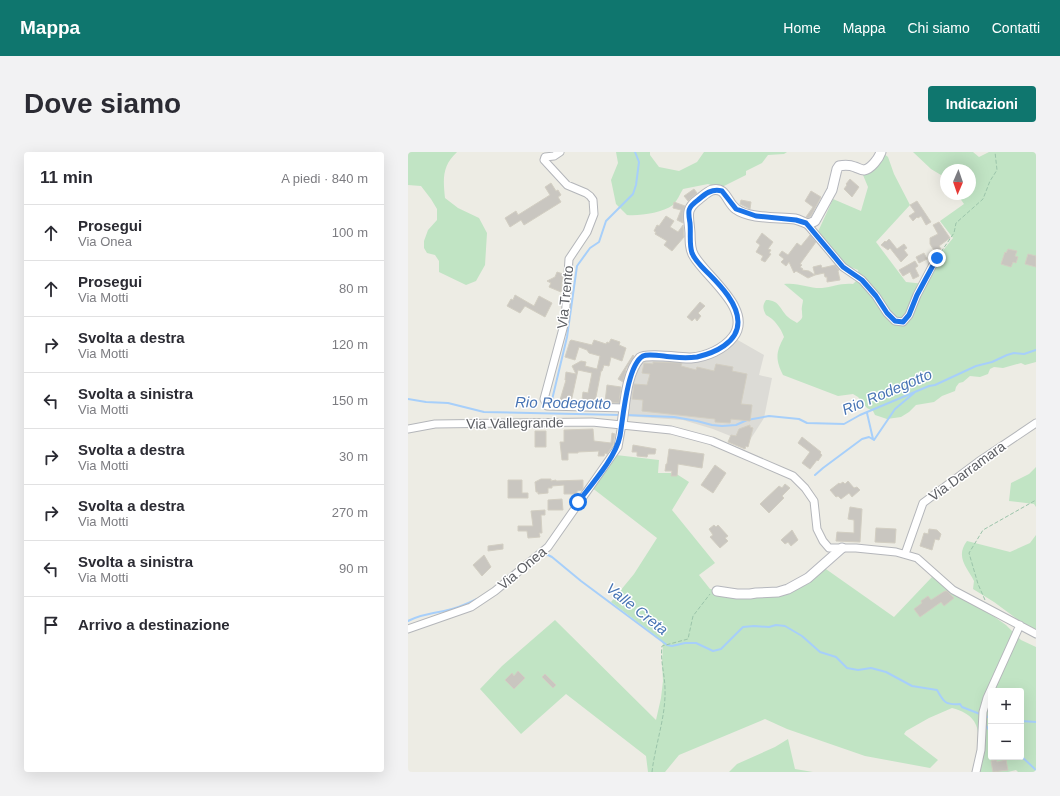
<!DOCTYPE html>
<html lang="it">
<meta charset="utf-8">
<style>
body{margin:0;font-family:Arial,sans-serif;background:#f2f2f3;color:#2b2b33}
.controls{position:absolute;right:12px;bottom:12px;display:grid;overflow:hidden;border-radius:4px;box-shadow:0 4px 16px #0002}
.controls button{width:36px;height:36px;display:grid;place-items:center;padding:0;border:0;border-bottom:1px solid #e1e1e2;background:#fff;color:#2b2b33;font:20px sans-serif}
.compass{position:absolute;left:532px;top:12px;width:36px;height:36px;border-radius:50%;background:#fff;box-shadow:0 4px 16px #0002;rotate:182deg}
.stop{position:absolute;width:12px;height:12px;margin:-9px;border:3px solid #1a73e8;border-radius:50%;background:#fff}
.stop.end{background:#1a73e8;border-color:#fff;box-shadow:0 1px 4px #0008}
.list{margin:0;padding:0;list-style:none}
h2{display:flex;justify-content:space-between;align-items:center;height:52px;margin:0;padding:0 16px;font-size:17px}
h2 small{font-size:13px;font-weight:400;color:#7c7c81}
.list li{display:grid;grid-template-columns:26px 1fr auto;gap:12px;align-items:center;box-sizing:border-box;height:56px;padding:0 16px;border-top:1px solid #e1e1e2}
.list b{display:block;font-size:15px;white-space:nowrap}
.list p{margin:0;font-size:13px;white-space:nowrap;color:#7c7c81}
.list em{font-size:13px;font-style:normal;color:#7c7c81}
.icon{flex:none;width:22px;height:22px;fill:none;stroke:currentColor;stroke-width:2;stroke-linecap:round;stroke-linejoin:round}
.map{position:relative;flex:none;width:628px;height:620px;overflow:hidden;border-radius:4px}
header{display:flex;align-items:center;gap:24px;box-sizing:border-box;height:56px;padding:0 20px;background:#0f766e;color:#fff}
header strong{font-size:19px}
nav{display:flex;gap:22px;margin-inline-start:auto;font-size:14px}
.intro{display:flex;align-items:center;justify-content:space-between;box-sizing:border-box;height:96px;padding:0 24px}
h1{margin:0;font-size:28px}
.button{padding:10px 18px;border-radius:4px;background:#0f766e;color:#fff;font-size:14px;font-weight:700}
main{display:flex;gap:24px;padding:0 24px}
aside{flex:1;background:#fff;border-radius:4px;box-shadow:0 4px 16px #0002}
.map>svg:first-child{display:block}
</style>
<header>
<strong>Mappa</strong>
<nav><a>Home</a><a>Mappa</a><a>Chi siamo</a><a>Contatti</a></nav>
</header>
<div class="intro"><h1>Dove siamo</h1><a class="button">Indicazioni</a></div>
<main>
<aside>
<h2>11 min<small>A piedi · 840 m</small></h2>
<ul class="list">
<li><svg class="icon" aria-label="ahead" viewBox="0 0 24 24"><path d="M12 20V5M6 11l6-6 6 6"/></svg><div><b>Prosegui</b><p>Via Onea</p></div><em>100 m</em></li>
<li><svg class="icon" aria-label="ahead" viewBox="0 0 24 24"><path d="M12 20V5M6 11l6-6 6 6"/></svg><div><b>Prosegui</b><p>Via Motti</p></div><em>80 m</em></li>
<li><svg class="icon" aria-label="right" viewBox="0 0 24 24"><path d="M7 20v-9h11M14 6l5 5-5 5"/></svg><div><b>Svolta a destra</b><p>Via Motti</p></div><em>120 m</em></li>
<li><svg class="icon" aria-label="left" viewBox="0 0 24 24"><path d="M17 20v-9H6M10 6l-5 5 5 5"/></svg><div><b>Svolta a sinistra</b><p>Via Motti</p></div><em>150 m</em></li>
<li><svg class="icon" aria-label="right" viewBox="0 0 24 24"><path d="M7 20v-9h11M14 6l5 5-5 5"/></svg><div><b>Svolta a destra</b><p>Via Motti</p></div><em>30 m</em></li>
<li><svg class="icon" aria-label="right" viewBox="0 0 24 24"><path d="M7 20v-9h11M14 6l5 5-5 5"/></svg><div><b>Svolta a destra</b><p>Via Motti</p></div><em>270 m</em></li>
<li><svg class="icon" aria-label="left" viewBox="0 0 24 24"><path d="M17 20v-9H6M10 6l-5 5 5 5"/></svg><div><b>Svolta a sinistra</b><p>Via Motti</p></div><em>90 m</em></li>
<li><svg class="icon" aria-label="arrive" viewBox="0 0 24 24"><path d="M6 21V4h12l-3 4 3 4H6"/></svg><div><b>Arrivo a destinazione</b></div></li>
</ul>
</aside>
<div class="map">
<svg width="628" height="620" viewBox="0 0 628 620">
<rect width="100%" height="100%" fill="#edece4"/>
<path fill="#dcdbd6" d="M328,187L356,203L351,223L364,226L356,266L340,291L305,277L275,268L216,264L230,207L275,206Z"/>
<path fill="#c1e4c4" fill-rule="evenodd" d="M0,0H49C34,14 35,27 37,46L50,56L71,66L79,81L77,113L68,129L58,133L31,120V109L27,103L19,101L16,96V89L20,78L29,68V57L23,47L13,34L0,33Z
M208,0H242V3L251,15L271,19L289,10L296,0H379L376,2L360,3L354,11L338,19V23L312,36L300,32L275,37C272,42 269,49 265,53C254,61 232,64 219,63L208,52L203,28L210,11Z
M505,0H565L571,5L581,0H628V210L617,213L613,211L595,216L586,215L582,217L580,222L572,225L562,224L555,230L551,231L548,235L547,239L534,244L526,250L508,253L501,260L493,265L479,267L467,263L465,259L459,256L450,245L445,242L430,244L375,223C367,207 368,200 376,185C373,176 366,167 358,163C355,157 354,154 358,148C372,148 372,158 380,165C383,168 387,169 389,171C396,165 394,166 394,159C393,156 395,151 395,148L376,132C390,130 403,137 414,136C425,135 432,131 445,132L451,126L450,118L427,109L408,84L425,47L453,59L460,35L455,23C466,21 471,10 475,1L480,5L486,22L502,53L468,90L498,130L517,132L529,106L545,86L532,69L556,52L549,42H562V18H538V26L523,17Z
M208,303L251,308L250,321H267L281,330L264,358L307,411L291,423L302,437L348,440L386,433L415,415L486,465L524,425L568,452L598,473L613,488L628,495V620H610L608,618L600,620H564C571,592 580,565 544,556L521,566L498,579L496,582L530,608L522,616L457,604L379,577L357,567L271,603L257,620H240L238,604L158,542L113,582L72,537L94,514L147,468L248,568L253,546L255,529L254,511L255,492L252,487L203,450L226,422L249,386L183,335ZM583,539H613V605H583Z
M628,315V355L626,352L601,349L603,331L621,322Z
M628,383V481L586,450L565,437L566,429C559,415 547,405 559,389L602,400L622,391Z
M380,587L387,617L405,620H321L329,612L367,595Z"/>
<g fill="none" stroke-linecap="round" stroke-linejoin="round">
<path stroke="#a7cffa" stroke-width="2" d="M0,247L18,250L40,251L76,260L213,263
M143,252L159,185L169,114L182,96L191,90L198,69L225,42L228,33L231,10L227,0
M459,261L465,287
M218,263L266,265L289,269L304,273L314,274L328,273L339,268L361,264L391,267L399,271L436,272L452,263L521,234L527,233L568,214L584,210L599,203L606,201L616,202L628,198
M466,288L487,257L506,241
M407,323L415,316L454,287L461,285L466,288
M136,401L144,405L173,429L259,493L264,494L277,491H288L305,499L313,497L335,475L346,474L361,475L368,473L377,474L394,484L412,500L428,505L439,516L450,518L463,516L478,520L504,534L529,538C536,551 538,553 552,552L554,555L572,562
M0,469C11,463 24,461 36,459C47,457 59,452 69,447
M577,564L583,566
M613,569L628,570
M577,572L583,581
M613,604L628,618"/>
</g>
<path fill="#c9c6c0" stroke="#d2cec2" d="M442,27L451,35L444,45L436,37L439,33L438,32Z
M143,31L148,39L150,38L153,43L150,45L153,50L116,73L113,68L102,75L97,66L108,59L110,63L142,43L137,35Z
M286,37L289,41L280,49L276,44Z
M403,39L413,45L403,64L400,66L398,65L405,55L397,49Z
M333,48L343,50L342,57L332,52Z
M509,49L523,70L518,73L513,64L510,66L509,65L505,69L501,64L507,60L502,53Z
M266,50L277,54L275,61V71L269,68L273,58L265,56Z
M258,64L266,69L262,75L270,80L275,73L276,85L264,99L256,93L259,89L247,82L248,80L246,79L249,73L251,74Z
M531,70L542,86L531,94L533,97L527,100L522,92V86L530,82L525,73Z
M354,81L365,90L360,97L363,98L361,101L363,102L357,110L353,108L355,104L348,100L352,93L348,90Z
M402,83L408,90L392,112L394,113L392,115L395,117L394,118L401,119L407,123L400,126L388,119L386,121L381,110L378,114L373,110L376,107L371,103L374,99L380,103L389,91L393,94Z
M481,87L489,97L496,92L499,96L496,98L500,103L493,110L482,96L480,98L473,93L477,89L478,90Z
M600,97L609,99L607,104L610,105L608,111L605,110L603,115L593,112L597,100L598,101Z
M516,101L519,107L511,111L508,105Z
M620,102L628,104V115L617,112Z
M507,109L510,114L507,116L511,124L505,127L502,120L495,124L491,118Z
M413,113L414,116L427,113L431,118L430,119L432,128L419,130V125H417L416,121L407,123L405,115Z
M149,120L155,122L153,140L141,135L143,131L139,129L147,125Z
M107,143L126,154L131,144L144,151L137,165L117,154L112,161L99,154L103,147L105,148Z
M292,150L297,154L290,161L293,164L289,169L287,166L284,169L279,165Z
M203,187L212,190L211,193L218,196L214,209L203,205L201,214L196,213L194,219H193L187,250L174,248L175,240L180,241L184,221L170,218L163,250L152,248L158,228H157L158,220L168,222L164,214L173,209L178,210L177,214L189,217L192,204L181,201L179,198L171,195L167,208L157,205L162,189L163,188L184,193L186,188L198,192L199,190L201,191Z
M225,203L226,204L218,217L215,230L210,227Z
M245,210L274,211L273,214L288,218L289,215L306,219L308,212L325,215L324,219L339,222L333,252L344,253L342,269L323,267L322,271L307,270V267L234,259L235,248L224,247L226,232L239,233L242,222L234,221L236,211L245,212Z
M199,233L213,235L211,251L197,250Z
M342,273V275L345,276L340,295L338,294L337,297L320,290L323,283L328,284L331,277Z
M185,277L186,289L203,291L204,281L207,282L205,293L199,302L197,301L196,304H190L191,299L170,300V301H160V308H154L152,290H156V278Z
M127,279H138V295H127Z
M394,285L413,300L412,301L414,303L410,309L409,308L402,317L394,311L402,300L390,291Z
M225,293L248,297L247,302H240L239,305L229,304V300H224Z
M261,297L296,302L294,316L270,312L269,324H263L264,319H257L258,312H259Z
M307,313L318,321L305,341L293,333Z
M133,327H143V329L148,328V329L175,328V336L174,338L169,339V342H156V333L144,334V336H140V341L130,342V340H128L127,330Z
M100,328H114V341H120V346H100Z
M440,329L446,336L449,335L452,338L444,345L441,341L433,347L430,344L428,345L422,338L431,331L432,332L435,330L437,332Z
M377,332L382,336L374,344L376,346L361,361L352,352L371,334L374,336Z
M154,347L155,358H140V348Z
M442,355L454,357L452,390L428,389L429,380L446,381V368L440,367Z
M137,358V363H133L134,381H131L132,385L120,386L119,379H110V374H125L123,359Z
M306,373L308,375L310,373L320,384L317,386L320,389L312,396L302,385L305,383L301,377Z
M468,376L488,377L487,391L467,390Z
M521,377L529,378L533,382L531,388L527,387L524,398L512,394L516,381L520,382Z
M384,378L390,388L383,394L380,390L377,392L373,388Z
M95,392V397L80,399V394Z
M76,403L83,415L74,424L65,413Z
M537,439H539L546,446L536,454L533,450L512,465L506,457L514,451L513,449L520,444L523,448Z
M110,519L117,526L106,537L97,528L104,521L106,524Z
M137,522L148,533L145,536L134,525Z
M588,608L589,610L598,608L600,618L585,620L583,609Z"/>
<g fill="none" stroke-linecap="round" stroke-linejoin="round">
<g stroke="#b4b6ba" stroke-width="9">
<path id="street" d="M152,0L146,4L137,5L136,8L159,33L178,41L182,44L185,48L186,62L179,80L161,107L157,169L136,247L139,254L217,256
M398,71L435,115L454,128L468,144L479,161L487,169L495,170L501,163L509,143L529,105
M0,277L27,272L184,270L263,278L304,289L385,324L397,336L406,349L409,377L415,389L421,396H448L488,400L509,406L545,438L628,482
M497,402L515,351L570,310L628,271
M0,477L63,455L87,439L140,395L210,295L214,272
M568,620L573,598L575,560L579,546L612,473"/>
</g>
<g stroke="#b5b7bd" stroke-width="11">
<path id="secondary" d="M214,272C217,253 218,221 232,206C238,201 273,206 283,206C298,205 316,197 325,185C346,158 298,125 286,104C282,98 282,89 282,81C281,64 276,58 291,47C295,44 299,40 304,38C318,34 319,51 328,57C341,67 371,65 387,67C392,68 396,71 401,72L407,69L424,38L429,17L431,14C436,13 442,13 447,15C450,16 453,18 456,18C463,17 471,6 473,0
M309,439L329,442H342L348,441L370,440L380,437L400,426L434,396"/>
</g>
<path stroke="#9bc4aa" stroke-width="1" stroke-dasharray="4 2" stroke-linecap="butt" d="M533,100L546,81L548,71L575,47L582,29L589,18L587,0
M577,448L570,432L561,401L575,378L628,348
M244,620C247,593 258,565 257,537C257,523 252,509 254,494L280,487L285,464L302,442"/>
<use href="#street" stroke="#fff" stroke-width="7"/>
<use href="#secondary" stroke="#fff" stroke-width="9"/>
</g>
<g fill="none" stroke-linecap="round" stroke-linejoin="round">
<path stroke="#1a73e8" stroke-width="5" d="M170,350C184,332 208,305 212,284C215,267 219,213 235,204C241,201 258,205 265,205C273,206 282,206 289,205C306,201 330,191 330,170C330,152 313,134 301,122C295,116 287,109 284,101C281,92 283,81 282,71C280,59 279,56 290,48C297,42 304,36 314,39L328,57L348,64L388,68L398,71L435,115L454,128L468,144L479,161L487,169L495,170L501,163L509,143L529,106"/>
</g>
<g text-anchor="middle" stroke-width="3" stroke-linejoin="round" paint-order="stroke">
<g font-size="14" fill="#5c5e63" stroke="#fff">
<text transform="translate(157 145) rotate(-84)" y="5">Via Trento</text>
<text transform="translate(107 271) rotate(-1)" y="5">Via Vallegrande</text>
<text transform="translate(559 319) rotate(-36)" y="5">Via Darramara</text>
<text transform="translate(114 416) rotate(-40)" y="5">Via Onea</text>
</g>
<g font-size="15" font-style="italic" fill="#4774b4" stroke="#fff">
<text transform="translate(479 240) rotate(-23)" y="5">Rio Rodegotto</text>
<text transform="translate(155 251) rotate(1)" y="5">Rio Rodegotto</text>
<text transform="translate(229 457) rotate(38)" y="5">Valle Creta</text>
</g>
</g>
</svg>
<div class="controls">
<button>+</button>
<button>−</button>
</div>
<svg class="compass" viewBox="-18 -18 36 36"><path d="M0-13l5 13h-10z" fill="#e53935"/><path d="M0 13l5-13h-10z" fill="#7c7c81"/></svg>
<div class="stop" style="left:170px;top:350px"></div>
<div class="stop end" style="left:529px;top:106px"></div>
</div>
</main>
